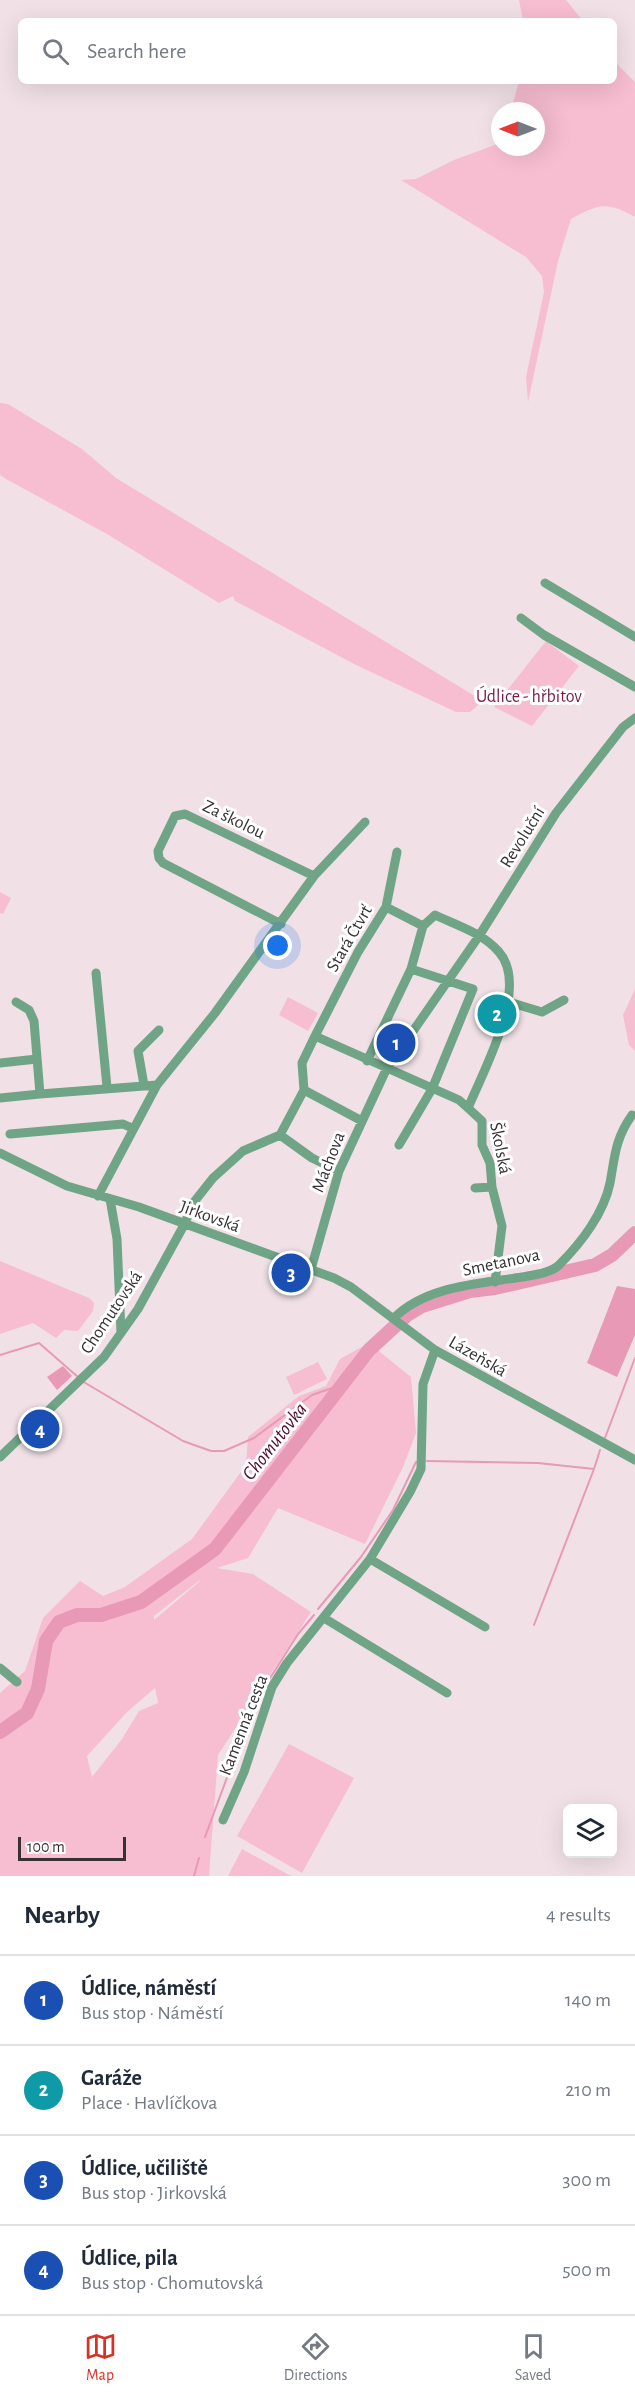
<!DOCTYPE html>
<meta charset="utf-8">
<style>
body{margin:0;font-family:"Alegreya Sans",sans-serif;background:#f6f6f7;color:#1f2937}
.controls{position:absolute;right:18px;bottom:18px;display:grid;overflow:hidden;border-radius:9px;box-shadow:0 6px 24px #0002}
.controls button{width:54px;height:54px;display:grid;place-items:center;padding:0;border:0;border-bottom:2px solid #e0e1e3;background:#fff;color:#1f2937;font:30px sans-serif}
.compass{position:absolute;left:491px;top:102px;width:54px;height:54px;border-radius:50%;background:#fff;box-shadow:0 6px 24px #0002;rotate:270deg}
.scale{position:absolute;left:18px;bottom:15px;width:108px;box-sizing:border-box;padding-left:6px;border:3px solid #373133;border-top:0;font-size:16px;line-height:21px;white-space:nowrap;color:#373133;-webkit-text-stroke:4px #fff;paint-order:stroke}
.you{position:absolute;left:278px;top:946px;width:21px;height:21px;margin:-15px;border:4px solid #fff;border-radius:50%;background:#1a73e8;box-shadow:0 0 0 9px #1a73e833}
.badge{display:grid;place-items:center;width:39px;height:39px;border-radius:50%;background:#d93025;color:#fff;font-size:20px;font-weight:700}
.pin{position:absolute;translate:-50% -50%;border:3px solid #fff;box-shadow:0 2px 6px #0006}
.list{margin:0;padding:0;list-style:none}
h2{display:flex;justify-content:space-between;align-items:center;height:78px;margin:0;padding:0 24px;font-size:26px}
h2 small{font-size:20px;font-weight:400;color:#747a83}
.list li{display:grid;grid-template-columns:39px 1fr auto;gap:18px;align-items:center;box-sizing:border-box;height:90px;padding:0 24px;border-top:2px solid #e0e1e3}
.list b{display:block;font-size:22px;white-space:nowrap}
.list p{margin:0;font-size:20px;white-space:nowrap;color:#747a83}
.list em{font-size:20px;font-style:normal;color:#747a83}
.icon{flex:none;width:33px;height:33px;fill:none;stroke:currentColor;stroke-width:2;stroke-linecap:round;stroke-linejoin:round}
.map{position:relative;flex:none;width:635px;height:1876px;overflow:hidden}
.search{position:absolute;background:#fff;box-shadow:0 6px 24px #0002;left:18px;right:18px;top:18px;height:66px;display:flex;align-items:center;gap:15px;box-sizing:border-box;padding:0 21px;border-radius:9px;color:#747a83;font-size:22px}
.sheet{height:438px;background:#fff}
nav{display:flex;justify-content:space-around;align-items:center;box-sizing:border-box;height:84px;border-top:2px solid #e0e1e3;background:#fff;font-size:16px;color:#747a83}
nav a{display:grid;justify-items:center;gap:3px}
nav .on{color:#d93025}
.map>svg:first-child{display:block}
</style>
<div class="map">
<svg width="635" height="1876" viewBox="0 0 635 1876">
<rect width="100%" height="100%" fill="#f1e1e6"/>
<path fill="#f7bdd1" fill-rule="evenodd" d="M519,0H566L583,21H523Z
M614,61L635,82V217C606,201 599,204 571,219L558,261L528,402L526,377L544,292L542,276L526,257L401,180L416,179L454,160L500,143V147H536V111H515L513,103L519,81H614Z
M0,403L8,404L82,449L116,478L483,701L470,712H456L356,665L235,601L233,596L219,603L107,534L6,479L0,475Z
M546,641L579,666L532,726L494,707Z
M0,892L11,898L3,914L0,913Z
M635,989V1051L629,1045L623,1015Z
M288,997L318,1013L308,1031L279,1015Z
M0,1261L89,1298L94,1303L93,1311L78,1331L64,1330L56,1338L33,1323L0,1334Z
M369,1343L411,1377L416,1433L403,1467L365,1544L278,1508L248,1558L217,1568L253,1574L311,1612L218,1755L209,1876H0V1693L25,1671L43,1618L80,1581L103,1596L125,1587L192,1539L246,1465L248,1437L299,1396L326,1386L340,1359ZM200,1580V1581L154,1620V1616ZM155,1688L158,1703L139,1711L122,1739L92,1777L87,1756L128,1711Z
M318,1362L327,1379L294,1395L286,1377Z
M289,1744L354,1778L302,1873L237,1836Z
M242,1849L291,1876H228Z"/>
<path fill="#e899b6" d="M617,1286L635,1289V1335L617,1377L587,1363Z
M63,1366L72,1376L57,1390L47,1377Z"/>
<g fill="none" stroke-linecap="round" stroke-linejoin="round">
<path stroke="#e899b6" stroke-width="2" d="M0,1355L39,1343L78,1377
M82,1381L183,1441L211,1451H224L254,1438L312,1395L341,1385
M605,1438L635,1358
M427,1461L538,1463L594,1469L600,1450
M318,1609L361,1557L393,1510L416,1462
M534,1625L594,1469
M205,1837L255,1702L298,1634L314,1615
M194,1876L199,1858"/>
<path stroke="#e899b6" stroke-width="14" d="M0,1732L27,1713L38,1689L46,1641L59,1622L77,1615H101L141,1602L215,1549L369,1350L407,1315L422,1306L470,1291L495,1288L595,1265L612,1255L635,1233"/>
<path stroke="#6fa486" stroke-width="9" d="M545,583L635,637
M521,618L544,635L635,687
M386,907L423,926L435,915C456,925 483,933 499,952C530,987 484,1069 468,1108
M281,924L163,863L159,858L158,851L175,816L185,814L314,876
M411,969L423,926
M96,973L107,1087
M16,1002L29,1010L34,1021L40,1094L157,1085
M509,1002L542,1012L564,1000
M315,1036L358,952L386,907L397,852
M367,1061L411,969L473,989L432,1089L399,1145
M0,1063L37,1059
M144,1085L138,1051L159,1030
M304,1090L302,1063L315,1036L459,1100L468,1108L482,1121V1145L490,1163L492,1187L475,1188
M304,1090L362,1121
M0,1098L40,1094
M10,1134L123,1124L132,1128
M280,1135L312,1158L339,1171
M280,1135L304,1090
M0,1153L67,1186L139,1207L334,1278L351,1287L435,1350L635,1460
M492,1187L502,1226L495,1282
M98,1196L157,1085L215,1013L314,876L365,822
M110,1199L117,1239L121,1333
M311,1269L339,1171L386,1070L479,936L556,813L623,727L635,718
M394,1318C426,1286 478,1284 522,1277C533,1275 552,1273 560,1264C581,1243 604,1213 610,1183C615,1156 615,1139 632,1115
M0,1457L104,1357L138,1309L184,1225L194,1202L213,1178L243,1151L280,1135
M370,1559L485,1627
M324,1618L447,1693
M0,1668L17,1682
M223,1820L244,1772L272,1687L287,1663L370,1559L410,1492L421,1469L423,1384L435,1350"/>
</g>
<g text-anchor="middle" stroke-width="6" stroke-linejoin="round" paint-order="stroke">
<g font-size="18" fill="#771d47" stroke="#fff">
<text x="529" y="702">Údlice - hřbitov</text>
</g>
<g font-size="18" fill="#373133" stroke="#fff">
<text transform="translate(234 819) rotate(26)" y="6">Za školou</text>
<text transform="translate(522 837) rotate(-58)" y="6">Revoluční</text>
<text transform="translate(349 938) rotate(-60)" y="6">Stará Čtvrť</text>
<text transform="translate(501 1148) rotate(79)" y="6">Školská</text>
<text transform="translate(328 1162) rotate(-69)" y="6">Máchova</text>
<text transform="translate(210 1216) rotate(20)" y="6">Jirkovská</text>
<text transform="translate(501 1262) rotate(-12)" y="6">Smetanova</text>
<text transform="translate(111 1312) rotate(-56)" y="6">Chomutovská</text>
<text transform="translate(478 1356) rotate(30)" y="6">Lázeňská</text>
<text transform="translate(243 1725) rotate(-69)" y="6">Kamenná cesta</text>
</g>
<g font-size="20" font-style="italic" fill="#500b2d" stroke="#fff">
<text transform="translate(274 1441) rotate(-52)" y="7">Chomutovka</text>
</g>
</g>
</svg>
<div class="controls">
<button><svg class="icon" aria-label="layers" viewBox="0 0 24 24"><path d="M12 4l9 5-9 5-9-5zM3 14l9 5 9-5"/></svg></button>
</div>
<svg class="compass" viewBox="-18 -18 36 36"><path d="M0-13l5 13h-10z" fill="#e53935"/><path d="M0 13l5-13h-10z" fill="#747a83"/></svg>
<div class="scale">100 m</div>
<div class="you"></div>
<div class="pin badge" style="left:396px;top:1043px;background:#1a4fb4">1</div>
<div class="pin badge" style="left:497px;top:1014px;background:#0f9aa8">2</div>
<div class="pin badge" style="left:291px;top:1273px;background:#1a4fb4">3</div>
<div class="pin badge" style="left:40px;top:1429px;background:#1a4fb4">4</div>
<div class="search"><svg class="icon" aria-label="search" viewBox="0 0 24 24"><circle cx="10" cy="10" r="6"/><path d="M15 15l6 6"/></svg>Search here</div>
</div>
<section class="sheet">
<h2>Nearby<small>4 results</small></h2>
<ul class="list">
<li><span class="badge" style="background:#1a4fb4">1</span><div><b>Údlice, náměstí</b><p>Bus stop · Náměstí</p></div><em>140 m</em></li>
<li><span class="badge" style="background:#0f9aa8">2</span><div><b>Garáže</b><p>Place · Havlíčkova</p></div><em>210 m</em></li>
<li><span class="badge" style="background:#1a4fb4">3</span><div><b>Údlice, učiliště</b><p>Bus stop · Jirkovská</p></div><em>300 m</em></li>
<li><span class="badge" style="background:#1a4fb4">4</span><div><b>Údlice, pila</b><p>Bus stop · Chomutovská</p></div><em>500 m</em></li>
</ul>
</section>
<nav>
<a class="on"><svg class="icon" aria-label="map" viewBox="0 0 24 24"><path d="M3 6l6-2 6 2 6-2v14l-6 2-6-2-6 2zM9 4v14M15 6v14"/></svg>Map</a>
<a><svg class="icon" aria-label="directions" viewBox="0 0 24 24"><path d="M12 3l9 9-9 9-9-9zM9 14v-3h6M13 9l2 2-2 2"/></svg>Directions</a>
<a><svg class="icon" aria-label="saved" viewBox="0 0 24 24"><path d="M7 4h10v16l-5-4-5 4z"/></svg>Saved</a>
</nav>
